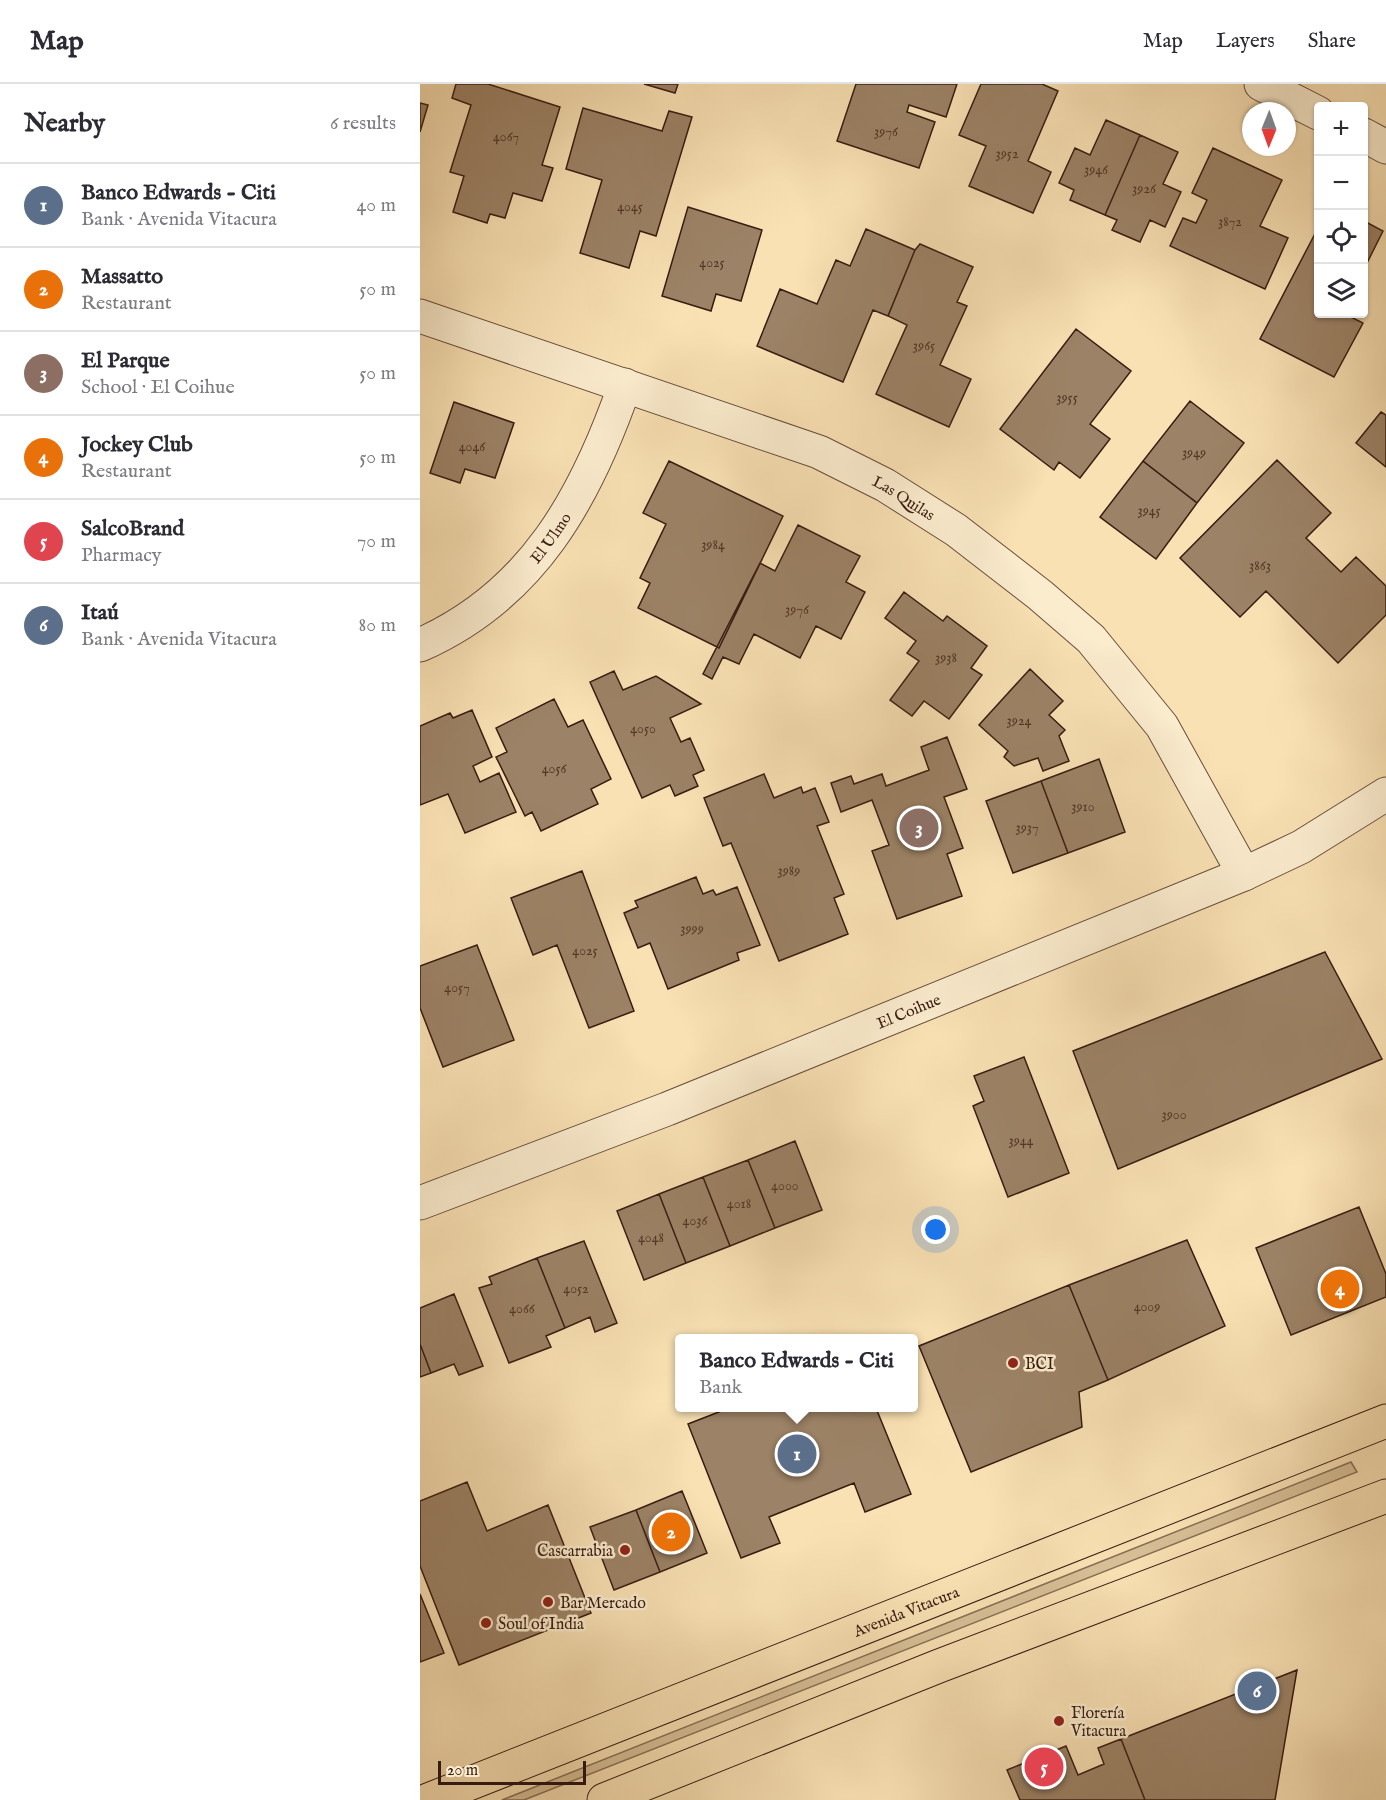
<!DOCTYPE html>
<meta charset="utf-8">
<style>
body{margin:0;font-family:"IM FELL English",serif;background:#f2f2f3;color:#2b2b33}
.controls{position:absolute;right:18px;top:18px;display:grid;overflow:hidden;border-radius:6px;box-shadow:0 2px 4px #0004}
.controls button{width:54px;height:54px;display:grid;place-items:center;padding:0;border:0;border-bottom:2px solid #e1e1e2;background:#fff;color:#2b2b33;font:30px sans-serif}
.compass{position:absolute;left:822px;top:18px;width:54px;height:54px;border-radius:50%;background:#fff;box-shadow:0 2px 4px #0004;rotate:181deg}
.scale{position:absolute;left:18px;bottom:15px;width:148px;box-sizing:border-box;padding-left:6px;border:3px solid #381c11;border-top:0;font-size:16px;line-height:21px;white-space:nowrap;color:#381c11;-webkit-text-stroke:4px #fbecce;paint-order:stroke}
.you{position:absolute;left:516px;top:1146px;width:21px;height:21px;margin:-15px;border:4px solid #fff;border-radius:50%;background:#1a73e8;box-shadow:0 0 0 9px #1a73e833}
.badge{display:grid;place-items:center;width:39px;height:39px;border-radius:50%;background:#8f2418;color:#fff;font-size:20px;font-weight:700}
.pin{position:absolute;translate:-50% -50%;border:3px solid #fff;box-shadow:0 2px 6px #0006}
.popup{position:absolute;left:255px;top:1250px;width:243px;height:78px;box-sizing:border-box;display:grid;place-content:center;border-radius:6px;background:#fff;filter:drop-shadow(0 2px 4px #0005);font-size:20px;white-space:nowrap;color:#7c7c81}
.popup b{font-size:22px;color:#2b2b33}
.popup::after{content:'';position:absolute;left:50%;top:100%;margin-left:-12px;border:12px solid transparent;border-top-color:#fff}
.list{margin:0;padding:0;list-style:none}
h2{display:flex;justify-content:space-between;align-items:center;height:78px;margin:0;padding:0 24px;font-size:26px}
h2 small{font-size:20px;font-weight:400;color:#7c7c81}
.list li{display:grid;grid-template-columns:39px 1fr auto;gap:18px;align-items:center;box-sizing:border-box;height:84px;padding:0 24px;border-top:2px solid #e1e1e2}
.list b{display:block;font-size:22px;white-space:nowrap}
.list p{margin:0;font-size:20px;white-space:nowrap;color:#7c7c81}
.list em{font-size:20px;font-style:normal;color:#7c7c81}
.icon{flex:none;width:33px;height:33px;fill:none;stroke:currentColor;stroke-width:2;stroke-linecap:round;stroke-linejoin:round}
.map{position:relative;flex:none;width:966px;height:1716px;overflow:hidden}
header{display:flex;align-items:center;gap:36px;box-sizing:border-box;height:84px;padding:0 30px;background:#fff;border-bottom:2px solid #e1e1e2}
header strong{font-size:28px}
nav{display:flex;gap:33px;margin-inline-start:auto;font-size:21px}
main{display:flex}
aside{flex:1;background:#fff}
.map>svg:first-child{display:block}
</style>
<header>
<strong>Map</strong>
<nav><a>Map</a><a>Layers</a><a>Share</a></nav>
</header>
<main>
<aside>
<h2>Nearby<small>6 results</small></h2>
<ul class="list">
<li><span class="badge" style="background:#5c6f8a">1</span><div><b>Banco Edwards - Citi</b><p>Bank · Avenida Vitacura</p></div><em>40 m</em></li>
<li><span class="badge" style="background:#e8710a">2</span><div><b>Massatto</b><p>Restaurant</p></div><em>50 m</em></li>
<li><span class="badge" style="background:#8d6e63">3</span><div><b>El Parque</b><p>School · El Coihue</p></div><em>50 m</em></li>
<li><span class="badge" style="background:#e8710a">4</span><div><b>Jockey Club</b><p>Restaurant</p></div><em>50 m</em></li>
<li><span class="badge" style="background:#e0444e">5</span><div><b>SalcoBrand</b><p>Pharmacy</p></div><em>70 m</em></li>
<li><span class="badge" style="background:#5c6f8a">6</span><div><b>Itaú</b><p>Bank · Avenida Vitacura</p></div><em>80 m</em></li>
</ul>
</aside>
<div class="map">
<svg width="966" height="1716" viewBox="0 0 966 1716">
<rect width="100%" height="100%" fill="#f9e1b4"/>
<filter id="stains"><feTurbulence type="fractalNoise" baseFrequency=".00333" numOctaves="4"/><feColorMatrix values="0 0 0 0 .2 0 0 0 0 .09 0 0 0 0 .02 0 0 0 .5 -.17"/></filter>
<radialGradient id="worn" r=".72"><stop offset=".6" stop-color="#630" stop-opacity="0"/><stop offset="1" stop-color="#630" stop-opacity=".3"/></radialGradient>
<path fill="#d8c098" stroke="#886e54" stroke-width="1.5" d="M931,1378L937,1388L104,1716H82Z"/>
<path fill="#9c8266" stroke="#381c11" stroke-width="1.5" d="M36,0H68L140,23L122,81L133,84L122,117L93,109L85,134L70,130L67,139L33,128L44,92L30,88L51,21L32,14Z
M224,0H258L255,9Z
M436,0H537L526,33L489,21L487,28L515,38L499,84L417,57Z
M561,0H622L638,7L608,77L631,88L613,129L549,102L566,62L539,51Z
M0,19L8,21L0,48Z
M163,24L242,47L249,27L272,33L236,152L220,147L209,184L160,169L182,96L146,85Z
M686,36L720,51L685,131L650,116L654,106L639,99L655,64L670,71Z
M720,51L758,68L743,100L761,108L745,143L730,136L720,158L692,146L697,136L685,131Z
M793,64L862,96L840,142L868,154L845,205L750,162L763,134L776,139L787,116L772,109Z
M268,123L342,146L321,217L296,210L291,227L242,212Z
M944,137L963,147L944,185Z
M898,144V230H925L943,239L914,293L840,255Z
M446,145L495,166L468,232L453,226L423,298L337,262L360,205L397,220L416,176L430,182Z
M500,160L553,183L537,218L547,222L520,281L551,295L529,343L456,310L487,241L468,232L495,166Z
M656,245L711,287L670,340L690,355L660,394L639,378L634,386L580,345Z
M770,317L824,359L777,419L723,377Z
M34,318L94,339L75,394L45,385L40,399L10,389Z
M961,328L966,331V383L936,359Z
M857,376L911,429L886,454L921,488L936,473L966,502V531L918,579L846,507L820,533L760,474Z
M249,377L363,432L299,564L218,524L230,499L220,494L246,440L223,429Z
M723,377L777,419L736,475L680,433Z
M378,441L440,472L426,498L445,508L421,555L396,542L380,574L334,550L319,580L303,573L292,595L283,590L340,479L355,487Z
M484,508L523,537L527,532L567,562L551,584L562,591L529,635L504,617L492,632L470,616L499,577L487,569L496,557L465,534Z
M610,585L643,617L629,631L645,646L639,652L649,677L623,687L618,674L594,682L584,673L588,667L559,641Z
M194,587L203,606L236,592L281,620L250,634L261,658L270,654L284,686L273,691L278,702L255,712L250,701L222,714L170,598Z
M134,615L148,643L163,636L191,695L171,705L178,720L121,747L112,728L105,732L76,673L87,668L76,644Z
M52,626L72,673L53,682L60,698L79,689L96,728L45,749L28,710L0,721V642L30,629L33,634Z
M527,653L547,705L524,713L543,764L527,770L542,812L477,835L452,767L469,761L452,716L421,728L411,699L431,692L434,700L462,690L466,702L509,686L501,663Z
M679,675L705,748L648,769L621,697Z
M344,690L354,714L381,703L383,709L395,704L409,738L397,742L424,810L414,814L428,850L359,877L311,759L303,762L284,714Z
M621,697L648,769L593,789L566,717Z
M162,787L214,927L169,944L137,861L113,871L91,814Z
M276,793L283,810L293,806L296,811L317,803L340,861L317,869L319,876L248,905L230,859L218,864L204,829L218,823L215,817Z
M57,861L94,956L23,983L0,924V882Z
M905,868L962,975L698,1085L653,967Z
M604,973L649,1089L588,1113L553,1022L564,1017L554,992Z
M375,1057L402,1126L355,1144L328,1076Z
M328,1076L355,1144L310,1162L283,1093Z
M283,1093L310,1162L266,1179L239,1110Z
M239,1110L266,1179L224,1196L197,1127Z
M939,1123L966,1190V1213L871,1251L836,1164Z
M767,1156L805,1242L688,1296L649,1201Z
M164,1157L197,1239L175,1248L170,1233L145,1244L117,1174Z
M117,1174L145,1244L126,1252L131,1263L89,1279L59,1204L72,1200L69,1193Z
M649,1201L688,1296L659,1308L662,1343L551,1388L499,1262Z
M34,1210L63,1282L39,1291L34,1280L11,1289L0,1260V1224Z
M0,1260L11,1289L0,1293Z
M309,1324H456L491,1410L445,1428L434,1399L349,1433L360,1459L321,1474L268,1340Z
M47,1398L67,1447L128,1421L171,1529L39,1581L0,1482V1417Z
M262,1407L287,1469L240,1488L216,1426Z
M216,1426L240,1488L194,1506L170,1443Z
M0,1510L24,1569L0,1578Z
M877,1586L855,1716H725L701,1655Z
M701,1655L725,1716H600L587,1686L646,1662L658,1691L684,1680L678,1664Z"/>
<g fill="none" stroke-linecap="round" stroke-linejoin="round">
<g stroke="#684d3a" stroke-width="35">
<g id="street">
<path d="M841,0L898,29"/>
<path d="M944,51L966,63"/>
<path id="s1" d="M0,232L399,368L465,401L536,446L620,511L671,555L742,642L824,790"/>
<path id="s2" d="M0,561C113,511 166,413 205,301"/>
<path id="s3" d="M0,1119L247,1025L824,790L881,763L966,710"/>
</g>
</g>
<g stroke="#381c11" stroke-width="35">
<g id="primary">
<path id="s4" d="M8,1716L966,1337"/>
<path d="M184,1716L519,1582L966,1412"/>
</g>
</g>
<use href="#street" stroke="#fbecce" stroke-width="33"/>
<use href="#primary" stroke="#f9e1b4" stroke-width="33"/>
</g>
<g fill="#8f2418" stroke="#fbecce" stroke-width="2">
<circle cx="593" cy="1279" r="6"/>
<circle cx="205" cy="1466" r="6"/>
<circle cx="128" cy="1518" r="6"/>
<circle cx="66" cy="1539" r="6"/>
<circle cx="639" cy="1637" r="6"/>
</g>
<g text-anchor="middle" stroke-width="5" stroke-linejoin="round" paint-order="stroke">
<g font-size="14" fill="#513626">
<text x="466" y="52">3976</text>
<text x="86" y="57">4067</text>
<text x="587" y="74">3952</text>
<text x="676" y="90">3946</text>
<text x="724" y="109">3926</text>
<text x="210" y="127">4045</text>
<text x="810" y="142">3872</text>
<text x="292" y="183">4025</text>
<text x="504" y="266">3965</text>
<text x="647" y="318">3955</text>
<text x="52" y="367">4046</text>
<text x="774" y="373">3949</text>
<text x="729" y="431">3945</text>
<text x="293" y="465">3984</text>
<text x="840" y="486">3863</text>
<text x="377" y="530">3976</text>
<text x="526" y="578">3938</text>
<text x="599" y="641">3924</text>
<text x="223" y="649">4050</text>
<text x="134" y="689">4056</text>
<text x="663" y="727">3910</text>
<text x="607" y="748">3937</text>
<text x="369" y="791">3989</text>
<text x="272" y="849">3999</text>
<text x="165" y="871">4025</text>
<text x="37" y="908">4057</text>
<text x="754" y="1035">3900</text>
<text x="601" y="1061">3944</text>
<text x="365" y="1106">4000</text>
<text x="319" y="1124">4018</text>
<text x="275" y="1141">4036</text>
<text x="231" y="1158">4048</text>
<text x="156" y="1209">4052</text>
<text x="727" y="1227">4009</text>
<text x="102" y="1229">4066</text>
</g>
<g font-size="16" fill="#381c11" stroke="#fbecce">
<text dy="6" stroke="none"><textPath href="#s1" startOffset="518">Las Quilas</textPath></text>
<text dy="6" stroke="none"><textPath href="#s2" startOffset="171">El Ulmo</textPath></text>
<text dy="6" stroke="none"><textPath href="#s3" startOffset="525">El Coihue</textPath></text>
<text dy="6" stroke="none"><textPath href="#s4" startOffset="514">Avenida Vitacura</textPath></text>
</g>
<g font-size="16" fill="#381c11" stroke="#fbecce" text-anchor="start">
<text x="605" y="1285">BCI</text>
<text x="193" y="1472" text-anchor="end">Cascarrabia</text>
<text x="140" y="1524">Bar Mercado</text>
<text x="78" y="1545">Soul of India</text>
<text x="651" y="1634">Florería<tspan x="651" dy="18">Vitacura</tspan></text>
</g>
</g>
<rect width="100%" height="100%" filter="url(#stains)"/>
<rect width="100%" height="100%" fill="url(#worn)"/>
</svg>
<div class="controls">
<button>+</button>
<button>−</button>
<button><svg class="icon" aria-label="locate" viewBox="0 0 24 24"><circle cx="12" cy="12" r="6"/><path d="M12 2v4M12 18v4M2 12h4M18 12h4"/></svg></button>
<button><svg class="icon" aria-label="layers" viewBox="0 0 24 24"><path d="M12 4l9 5-9 5-9-5zM3 14l9 5 9-5"/></svg></button>
</div>
<svg class="compass" viewBox="-18 -18 36 36"><path d="M0-13l5 13h-10z" fill="#e53935"/><path d="M0 13l5-13h-10z" fill="#7c7c81"/></svg>
<div class="scale">20 m</div>
<div class="you"></div>
<div class="pin badge" style="left:377px;top:1370px;background:#5c6f8a">1</div>
<div class="popup"><b>Banco Edwards - Citi</b>Bank</div>
<div class="pin badge" style="left:251px;top:1448px;background:#e8710a">2</div>
<div class="pin badge" style="left:499px;top:744px;background:#8d6e63">3</div>
<div class="pin badge" style="left:920px;top:1205px;background:#e8710a">4</div>
<div class="pin badge" style="left:624px;top:1683px;background:#e0444e">5</div>
<div class="pin badge" style="left:837px;top:1607px;background:#5c6f8a">6</div>
</div>
</main>
